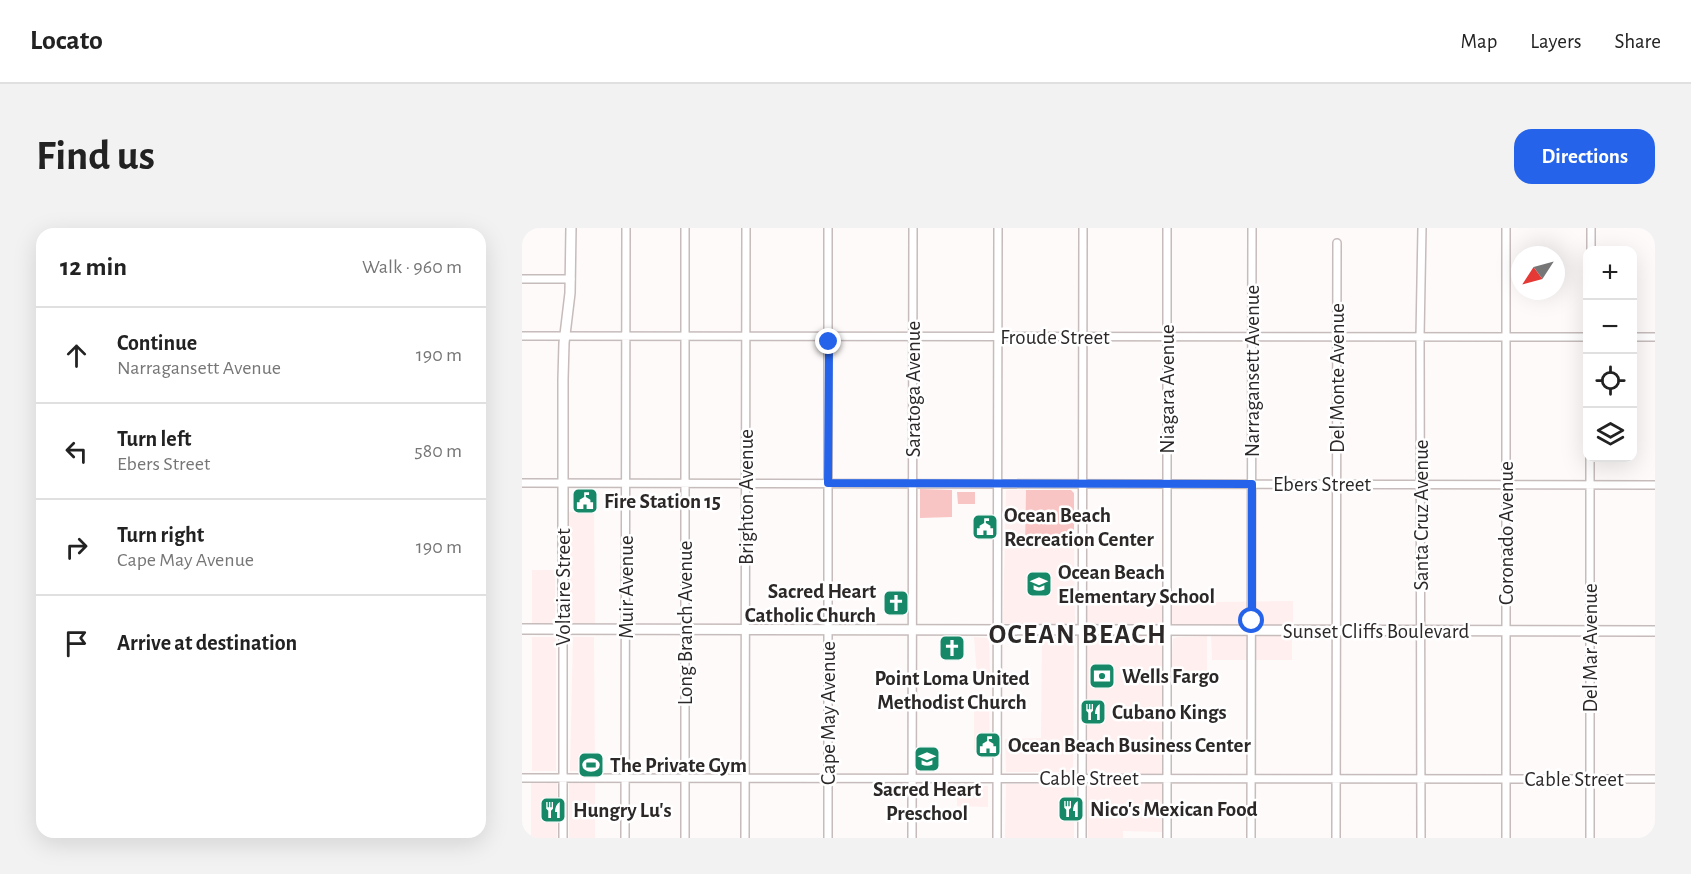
<!DOCTYPE html>
<meta charset="utf-8">
<style>
body{margin:0;font-family:"Alegreya Sans",sans-serif;background:#f2f2f2;color:#222}
.controls{position:absolute;right:18px;top:18px;display:grid;overflow:hidden;border-radius:12px;box-shadow:0 6px 24px #0002}
.controls button{width:54px;height:54px;display:grid;place-items:center;padding:0;border:0;border-bottom:2px solid #e0e0e0;background:#fff;color:#222;font:30px sans-serif}
.compass{position:absolute;left:989px;top:18px;width:54px;height:54px;border-radius:50%;background:#fff;box-shadow:0 6px 24px #0002;rotate:234deg}
.stop{position:absolute;width:18px;height:18px;margin:-14px;border:4px solid #2563eb;border-radius:50%;background:#fff}
.stop.end{background:#2563eb;border-color:#fff;box-shadow:0 2px 6px #0008}
.list{margin:0;padding:0;list-style:none}
h2{display:flex;justify-content:space-between;align-items:center;height:78px;margin:0;padding:0 24px;font-size:26px}
h2 small{font-size:20px;font-weight:400;color:#767676}
.list li{display:grid;grid-template-columns:39px 1fr auto;gap:18px;align-items:center;box-sizing:border-box;height:96px;padding:0 24px;border-top:2px solid #e0e0e0}
.list b{display:block;font-size:22px;white-space:nowrap}
.list p{margin:0;font-size:20px;white-space:nowrap;color:#767676}
.list em{font-size:20px;font-style:normal;color:#767676}
.icon{flex:none;width:33px;height:33px;fill:none;stroke:currentColor;stroke-width:2;stroke-linecap:round;stroke-linejoin:round}
.map{position:relative;flex:none;width:1133px;height:610px;overflow:hidden;border-radius:18px}
header{display:flex;align-items:center;gap:36px;box-sizing:border-box;height:84px;padding:0 30px;background:#fff;border-bottom:2px solid #e0e0e0}
header strong{font-size:28px}
nav{display:flex;gap:33px;margin-inline-start:auto;font-size:21px}
.intro{display:flex;align-items:center;justify-content:space-between;box-sizing:border-box;height:144px;padding:0 36px}
h1{margin:0;font-size:42px}
.button{padding:15px 27px;border-radius:18px;background:#2563eb;color:#fff;font-size:21px;font-weight:700}
main{display:flex;gap:36px;padding:0 36px}
aside{flex:1;background:#fff;border-radius:18px;box-shadow:0 6px 24px #0002}
.map>svg:first-child{display:block}
</style>
<header>
<strong>Locato</strong>
<nav><a>Map</a><a>Layers</a><a>Share</a></nav>
</header>
<div class="intro"><h1>Find us</h1><a class="button">Directions</a></div>
<main>
<aside>
<h2>12 min<small>Walk · 960 m</small></h2>
<ul class="list">
<li><svg class="icon" aria-label="ahead" viewBox="0 0 24 24"><path d="M12 20V5M6 11l6-6 6 6"/></svg><div><b>Continue</b><p>Narragansett Avenue</p></div><em>190 m</em></li>
<li><svg class="icon" aria-label="left" viewBox="0 0 24 24"><path d="M17 20v-9H6M10 6l-5 5 5 5"/></svg><div><b>Turn left</b><p>Ebers Street</p></div><em>580 m</em></li>
<li><svg class="icon" aria-label="right" viewBox="0 0 24 24"><path d="M7 20v-9h11M14 6l5 5-5 5"/></svg><div><b>Turn right</b><p>Cape May Avenue</p></div><em>190 m</em></li>
<li><svg class="icon" aria-label="arrive" viewBox="0 0 24 24"><path d="M6 21V4h12l-3 4 3 4H6"/></svg><div><b>Arrive at destination</b></div></li>
</ul>
</aside>
<div class="map">
<svg width="1133" height="610" viewBox="0 0 1133 610">
<rect width="100%" height="100%" fill="#fefafa"/>
<path fill="#ffefef" d="M484,262H504L503,316H552L553,397L481,396Z
M47,284H72L73,398H48Z
M10,342H33V396H10Z
M771,373V399L565,400V376Z
M566,407H640V546H566Z
M689,407L770,408V432H690Z
M685,408V443H649L651,411L655,409Z
M10,409H34V543H10Z
M51,409H72L73,543H48Z
M452,409L467,410L468,449L455,448Z
M552,409L551,544H484L483,511L519,510L520,410Z
M452,477H467L468,522H452Z
M9,554H35V610H9Z
M47,554L73,555V610H47Z
M566,554L641,555L640,604L601,603V610H566Z
M484,556H550L552,558V610H483Z
M435,557L466,558V579L435,578Z"/>
<path fill="#f9c4c4" d="M398,261L430,262V289L398,290Z
M504,262H549L552,265V316L503,317Z
M435,264H453V276H436Z"/>
<g fill="none" stroke-linecap="round" stroke-linejoin="round">
<g stroke="#c7bcbc" stroke-width="10">
<path id="minor" d="M1069,22V0
M0,51H49
M0,108L1066,109
M1110,109H1133
M1068,230V610
M0,255L1133,257
M0,550L1133,551
M41,610V402
M103,610L104,0
M163,610V0
M223,610L224,0
M306,610V0
M390,610L391,0
M475,610L476,0
M560,610L561,0
M645,610V0
M729,610L730,0
M814,610L815,15
M899,610L898,109L900,0
M984,610V0"/>
</g>
<g stroke="#c7bcbc" stroke-width="12">
<path id="major" d="M0,401L1133,403
M41,402V151L42,115L48,65L49,0"/>
</g>
<use href="#minor" stroke="#fff" stroke-width="7"/>
<use href="#major" stroke="#fff" stroke-width="9"/>
</g>
<g fill="none" stroke-linecap="round" stroke-linejoin="round">
<path stroke="#2563eb" stroke-width="8" d="M307,114L306,255L730,256V393"/>
</g>
<defs>
<g id="civic-square" transform="scale(1.35)"><rect x="-9" y="-9" width="18" height="18" rx="4" fill="#178867" stroke="#fff"/><path d="M-.6-6.5H3V-4.5H.6V-3L4-1V1h2V6H-6V1h2V-1L-.6-3ZM-1.2 2.5V6h2.4V2.5Z" fill="#fff"/></g>
<g id="school-square" transform="scale(1.35)"><rect x="-9" y="-9" width="18" height="18" rx="4" fill="#178867" stroke="#fff"/><path d="M0-5L7-2L0 1L-7-2ZM-4 1L0 2.5L4 1V4Q0 6-4 4Z" fill="#fff"/></g>
<g id="church-square" transform="scale(1.35)"><rect x="-9" y="-9" width="18" height="18" rx="4" fill="#178867" stroke="#fff"/><path d="M-1.2-6h2.4v3.5h3.3v2.4h-3.3V6h-2.4V-.1h-3.3v-2.4h3.3Z" fill="#fff"/></g>
<g id="bank-square" transform="scale(1.35)"><rect x="-9" y="-9" width="18" height="18" rx="4" fill="#178867" stroke="#fff"/><path d="M-6-4H6V4H-6ZM0-2.3a2.3 2.3 0 1 0 0 4.6a2.3 2.3 0 1 0 0-4.6Z" fill="#fff"/></g>
<g id="restaurant-square" transform="scale(1.35)"><rect x="-9" y="-9" width="18" height="18" rx="4" fill="#178867" stroke="#fff"/><path d="M-5-6h1v4h1v-4h1v4h1v-4h1v5L-1.5 .5V6h-2V.5L-5-1ZM5-6V6H3V1.5H1.5Q1.5-4 5-6Z" fill="#fff"/></g>
<g id="stadium-square" transform="scale(1.35)"><rect x="-9" y="-9" width="18" height="18" rx="4" fill="#178867" stroke="#fff"/><path d="M0-5a6.5 5 0 1 0 0 10a6.5 5 0 1 0 0-10ZM-3.5-1.8h7v3.6h-7Z" fill="#fff"/></g>
</defs>
<g fill-rule="evenodd">
<use href="#civic-square" x="63" y="273"/>
<use href="#civic-square" x="463" y="299"/>
<use href="#school-square" x="517" y="356"/>
<use href="#church-square" x="374" y="375"/>
<use href="#church-square" x="430" y="420"/>
<use href="#bank-square" x="580" y="448"/>
<use href="#restaurant-square" x="571" y="484"/>
<use href="#civic-square" x="466" y="517"/>
<use href="#school-square" x="405" y="531"/>
<use href="#stadium-square" x="69" y="537"/>
<use href="#restaurant-square" x="549" y="581"/>
<use href="#restaurant-square" x="31" y="582"/>
</g>
<g text-anchor="middle" stroke-width="5" stroke-linejoin="round" paint-order="stroke">
<g font-size="21" fill="#2c2828" stroke="#fff">
<text x="533" y="116">Froude Street</text>
<text transform="translate(730 143) rotate(-90)" y="7">Narragansett Avenue</text>
<text transform="translate(815 150) rotate(-90)" y="7">Del Monte Avenue</text>
<text transform="translate(391 161) rotate(-90)" y="7">Saratoga Avenue</text>
<text transform="translate(645 161) rotate(-90)" y="7">Niagara Avenue</text>
<text x="800" y="263">Ebers Street</text>
<text transform="translate(224 269) rotate(-90)" y="7">Brighton Avenue</text>
<text transform="translate(899 287) rotate(-90)" y="7">Santa Cruz Avenue</text>
<text transform="translate(984 305) rotate(-90)" y="7">Coronado Avenue</text>
<text transform="translate(41 359) rotate(-90)" y="7">Voltaire Street</text>
<text transform="translate(104 359) rotate(-90)" y="7">Muir Avenue</text>
<text transform="translate(163 395) rotate(-90)" y="7">Long Branch Avenue</text>
<text x="854" y="410">Sunset Cliffs Boulevard</text>
<text transform="translate(1068 420) rotate(-90)" y="7">Del Mar Avenue</text>
<text transform="translate(306 485) rotate(-90)" y="7">Cape May Avenue</text>
<text x="567" y="557">Cable Street</text>
<text x="1052" y="558">Cable Street</text>
</g>
<g font-size="21" font-weight="bold" fill="#2c2828" stroke="#fff" text-anchor="start">
<text x="82" y="280">Fire Station 15</text>
<text x="482" y="294">Ocean Beach<tspan x="482" dy="24">Recreation Center</tspan></text>
<text x="536" y="351">Ocean Beach<tspan x="536" dy="24">Elementary School</tspan></text>
<text x="354" y="370" text-anchor="end">Sacred Heart<tspan x="354" dy="24">Catholic Church</tspan></text>
<text x="600" y="455">Wells Fargo</text>
<text x="430" y="457" text-anchor="middle">Point Loma United<tspan x="430" dy="24">Methodist Church</tspan></text>
<text x="590" y="491">Cubano Kings</text>
<text x="486" y="524">Ocean Beach Business Center</text>
<text x="88" y="544">The Private Gym</text>
<text x="405" y="568" text-anchor="middle">Sacred Heart<tspan x="405" dy="24">Preschool</tspan></text>
<text x="568" y="588">Nico's Mexican Food</text>
<text x="51" y="589">Hungry Lu's</text>
</g>
<g font-size="27" font-weight="bold" letter-spacing="1.5" fill="#2c2828" stroke="#fff">
<text x="556" y="415">OCEAN BEACH</text>
</g>
</g>
</svg>
<div class="controls">
<button>+</button>
<button>−</button>
<button><svg class="icon" aria-label="locate" viewBox="0 0 24 24"><circle cx="12" cy="12" r="6"/><path d="M12 2v4M12 18v4M2 12h4M18 12h4"/></svg></button>
<button><svg class="icon" aria-label="layers" viewBox="0 0 24 24"><path d="M12 4l9 5-9 5-9-5zM3 14l9 5 9-5"/></svg></button>
</div>
<svg class="compass" viewBox="-18 -18 36 36"><path d="M0-13l5 13h-10z" fill="#e53935"/><path d="M0 13l5-13h-10z" fill="#767676"/></svg>
<div class="stop" style="left:730px;top:393px"></div>
<div class="stop end" style="left:307px;top:114px"></div>
</div>
</main>
